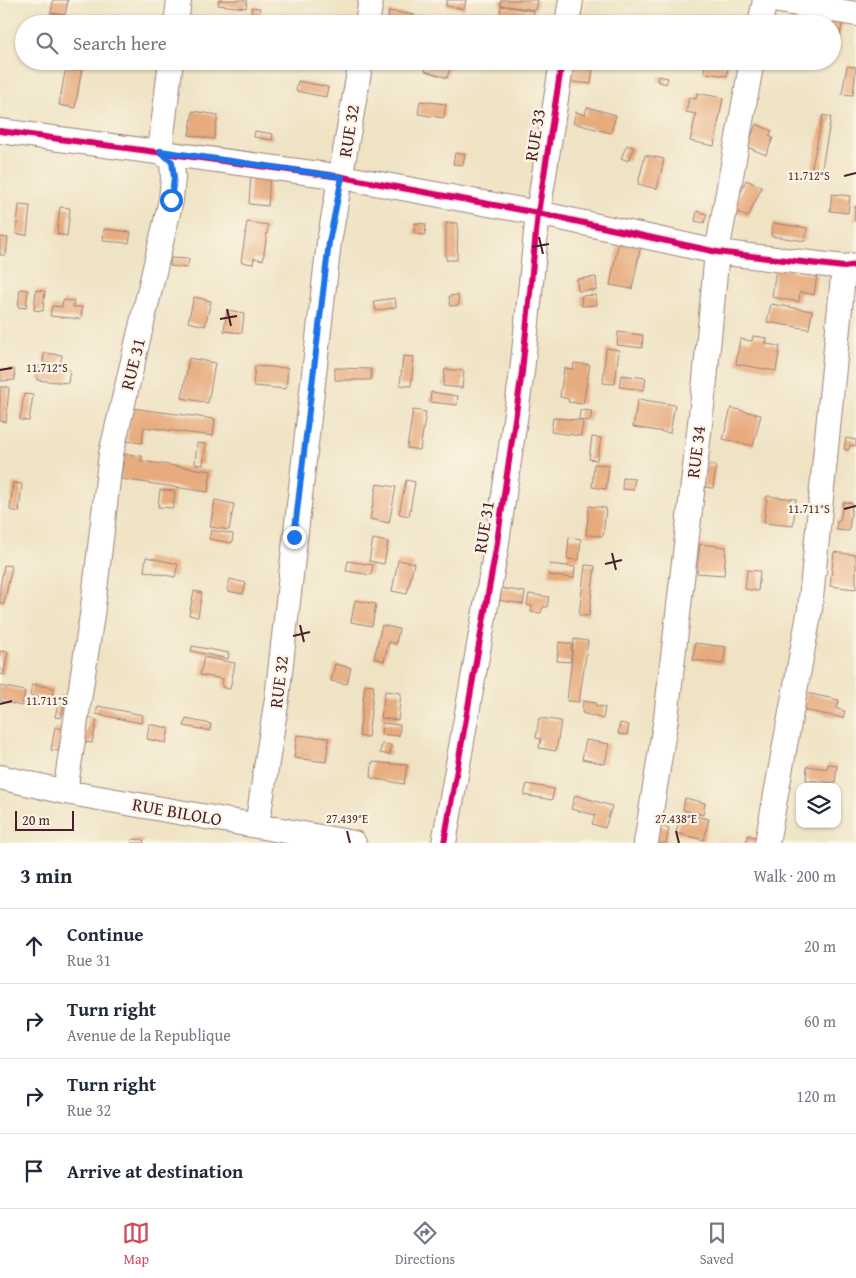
<!DOCTYPE html>
<meta charset="utf-8">
<style>
body{margin:0;font-family:"Gentium Book Plus",serif;background:#f2f2f3;color:#1f2937}
.controls{position:absolute;right:15px;bottom:15px;display:grid;overflow:hidden;border-radius:10px;box-shadow:0 1px 4px #0004}
.controls button{width:45px;height:45px;display:grid;place-items:center;padding:0;border:0;border-bottom:1px solid #e0e1e3;background:#fff;color:#1f2937;font:25px sans-serif}
.scale{position:absolute;left:15px;bottom:12px;width:59px;box-sizing:border-box;padding-left:5px;border:2px solid #4a1f2b;border-top:0;font-size:14px;line-height:18px;white-space:nowrap;color:#4a1f2b;-webkit-text-stroke:4px #fcf5e5;paint-order:stroke}
.stop{position:absolute;width:15px;height:15px;margin:-11px;border:4px solid #1a73e8;border-radius:50%;background:#fff}
.stop.end{background:#1a73e8;border-color:#fff;box-shadow:0 1px 5px #0008}
.list{margin:0;padding:0;list-style:none}
h2{display:flex;justify-content:space-between;align-items:center;height:65px;margin:0;padding:0 20px;font-size:21px}
h2 small{font-size:16px;font-weight:400;color:#747a83}
.list li{display:grid;grid-template-columns:32px 1fr auto;gap:15px;align-items:center;box-sizing:border-box;height:75px;padding:0 20px;border-top:1px solid #e0e1e3}
.list b{display:block;font-size:19px;white-space:nowrap}
.list p{margin:0;font-size:16px;white-space:nowrap;color:#747a83}
.list em{font-size:16px;font-style:normal;color:#747a83}
.icon{flex:none;width:28px;height:28px;fill:none;stroke:currentColor;stroke-width:2;stroke-linecap:round;stroke-linejoin:round}
.map{position:relative;flex:none;width:856px;height:843px;overflow:hidden}
.search{position:absolute;background:#fff;box-shadow:0 1px 4px #0004;left:15px;right:15px;top:15px;height:55px;display:flex;align-items:center;gap:12px;box-sizing:border-box;padding:0 18px;border-radius:28px;color:#747a83;font-size:19px}
.sheet{height:365px;background:#fff}
nav{display:flex;justify-content:space-around;align-items:center;box-sizing:border-box;height:70px;border-top:1px solid #e0e1e3;background:#fff;font-size:14px;color:#747a83}
nav a{display:grid;justify-items:center;gap:2px}
nav .on{color:#d1495b}
.map>svg:first-child{display:block}
</style>
<div class="map">
<svg width="856" height="843" viewBox="0 0 856 843">
<rect width="100%" height="100%" fill="#fcf5e5"/>
<filter id="ink" filterUnits="userSpaceOnUse"><feTurbulence type="fractalNoise" baseFrequency=".02" numOctaves="2"/><feDisplacementMap in="SourceGraphic" scale="10" xChannelSelector="R" yChannelSelector="G"/><feConvolveMatrix kernelMatrix="1 2 1 2 8 2 1 2 1" color-interpolation-filters="sRGB"/></filter>
<filter id="wash" filterUnits="userSpaceOnUse"><feTurbulence type="fractalNoise" baseFrequency=".0096" numOctaves="4" result="noise"/><feDisplacementMap in="SourceGraphic" scale="20" xChannelSelector="R" yChannelSelector="G"/><feGaussianBlur stdDeviation="1.12" result="paint"/><feColorMatrix in="noise" values="0 0 0 0 0 0 0 0 0 0 0 0 0 0 0 0 0 1.4 0 .05"/><feComposite in="paint" operator="in"/></filter>
<g filter="url(#wash)">
<rect width="100%" height="100%" fill="#efe3c4"/>
<g id="blocks">
<path fill="#e7ab7e" d="M53,0H68L65,15L51,13Z
M219,0H247L246,8L218,5Z
M447,0H466L464,9L446,6Z
M501,0H538L536,10L500,5Z
M501,6L534,11L532,24L499,20Z
M252,7L260,8L258,24H250Z
M389,11L414,15L413,24H387Z
M817,12L844,18L837,47L832,46V24H815Z
M67,61L83,63L75,108L59,105Z
M267,61H279L278,65L267,63Z
M428,61H452L447,78L425,71Z
M567,61H594L591,84L564,81Z
M705,63L728,66L727,76L704,73Z
M847,66L856,67L853,95L842,94Z
M658,76L668,78L666,84L657,81Z
M298,81L328,87L326,97L296,91Z
M697,93L723,98L714,146L690,141L696,114L686,112L689,97L696,99Z
M420,101L446,104L444,118L418,114Z
M587,107L616,115L611,133L573,123L576,112L585,115Z
M193,111L218,115L214,139L189,135Z
M823,115L831,117L821,173L811,171Z
M756,124L772,131L769,136L773,138L766,155L747,147Z
M255,131L273,134L272,140L254,137Z
M627,145L634,148L628,161L621,158Z
M455,153L465,154L463,165L453,164Z
M645,155L664,159L657,189L638,184Z
M251,175L270,176L268,206L249,204Z
M746,180L762,187L748,217L733,210Z
M832,194L850,196L848,213L830,211Z
M19,205L30,206L27,235L16,234Z
M855,206H856V221H854Z
M60,207L70,208L67,236L57,234Z
M697,211L707,214L704,223L695,221Z
M247,222L268,225L263,260L254,258L253,264L241,262Z
M415,223L426,224L425,235L414,234Z
M446,223H458L457,260H446Z
M773,223L807,228L805,241L771,236Z
M104,229L131,232L129,243L103,241Z
M0,237L8,238L6,255H0Z
M619,240L641,245L632,289L610,285Z
M170,258L189,259L187,268L170,266Z
M776,268L817,275L814,295L800,292L799,302L772,297Z
M596,277L597,290L578,291L577,279Z
M20,289L28,290L26,308L18,307Z
M36,290L45,291L43,311L34,310Z
M458,295L459,305L450,306L449,296Z
M596,295L597,305L582,306L581,296Z
M194,297L211,301L205,326L188,322Z
M395,298L396,307L376,311L374,301Z
M63,300L74,301L73,307H82L81,319L50,316L52,306L62,307Z
M771,304L812,311L809,329L767,322Z
M227,310L244,313L242,333L224,331Z
M618,332L643,335L642,348L617,345Z
M753,336L767,338L766,344L780,346L776,371L736,364L740,339L752,341Z
M606,348L619,350L615,384L603,383Z
M44,353L62,355L60,365L43,363Z
M403,356L414,357L411,386L400,385Z
M189,358L215,363L208,403L182,398Z
M574,363L590,365L583,404L568,402L569,399L560,397L564,368L573,369Z
M38,366L70,370L68,383L37,380Z
M255,366L288,368L286,389L253,386Z
M335,368L371,369V380H335Z
M14,369L15,380L1,381L0,370Z
M445,369L464,371L462,388L443,386Z
M621,375L646,378L644,390L619,387Z
M0,387H9L6,422L0,421Z
M431,392L458,396L457,405L430,402Z
M24,394L33,395L29,421L20,420Z
M638,399L675,405L670,433L633,427Z
M131,408L215,419L213,436L144,427L142,443L127,441Z
M731,408L761,415L753,446L723,439Z
M413,410L426,412L420,450L407,448Z
M580,410L592,411L590,421L579,420L583,422L581,436L551,432L553,418L579,420Z
M592,437L601,438L597,460L589,459Z
M846,438L856,440V446L850,445L849,450L844,449Z
M197,443L206,444L203,465L195,464Z
M125,454L142,456L141,461L211,471L208,492L121,479Z
M594,464L609,465L606,489L592,487Z
M706,465L716,466L713,488L703,487Z
M623,478L635,479L633,490L622,489Z
M406,480L415,482L409,516L399,514Z
M13,483L22,484L19,512L10,510Z
M377,484L396,487L389,523L370,519Z
M160,490L175,491L173,508L158,507Z
M767,496L796,499L793,526L764,523Z
M215,500L234,504L229,530L210,527Z
M843,502L852,503L849,531L836,530L837,521H840Z
M589,506L606,508L603,536L586,535Z
M211,530L233,534L232,543L209,539Z
M569,537L581,539L579,560L567,559Z
M373,539L388,542L384,564L369,561Z
M700,544L726,547L724,575L697,573Z
M834,552L856,555V589L830,586Z
M146,557L178,564L175,577L144,571Z
M398,560L414,563L407,594L392,591Z
M348,561L373,565L371,575L346,571Z
M550,564L575,567L574,578L549,575Z
M4,565L12,566L4,604L0,603V587Z
M585,565L595,566L589,616L579,615Z
M747,570L760,571L758,591L745,589Z
M230,579L246,583L243,594L227,591Z
M499,588L525,592L523,604L497,600Z
M194,591L202,593L198,617L189,615Z
M529,594L549,597L547,607H543L541,613L531,612L532,606L527,605Z
M355,600L376,604L372,626L351,622Z
M382,625L399,629L396,644L389,642L384,661L374,658Z
M574,639L588,641L579,702L567,701Z
M559,642L572,644L570,662L557,661Z
M695,643L726,647L723,664L693,660Z
M192,646L229,653L228,659L191,651Z
M0,651L8,652L3,675L0,674Z
M204,657L235,663L230,689L222,687L223,679L200,675Z
M335,664L351,668L347,684L331,681Z
M32,684L54,688L52,699L30,695Z
M365,684L374,685L368,737L359,736Z
M0,686L25,691L22,706L0,701Z
M385,691L401,693L398,720L381,718Z
M806,693L839,700L837,709L845,711L843,718L803,710Z
M60,695L66,696L61,718L55,717Z
M583,701L596,703V706L605,707L603,719L582,713Z
M98,706L143,715L141,723L96,714Z
M89,718L97,720L92,743L84,742Z
M539,718L561,721L556,751L539,748L541,739L536,738Z
M186,719L211,724L210,731L184,726Z
M382,723L400,725L399,736L381,734Z
M620,723L629,725L627,735L618,734Z
M149,724L169,728L166,743L147,739Z
M55,727L63,729L58,751L51,750Z
M297,735L329,738L326,762L294,758Z
M586,740L609,744L605,764L582,759Z
M382,744L391,745L390,755L380,753Z
M372,762L407,765L404,784L371,778Z
M828,764L837,765L835,783L806,780L807,766L827,769Z
M527,784L554,789L552,800L524,795Z
M575,795L612,806L605,828L592,824L595,815L571,809Z
M685,798L705,803L703,815L683,810Z
M681,813L709,819L704,840L676,833Z
M656,825L669,828L666,843H653Z
M748,835L758,838L757,843H746Z
M132,839L144,840L143,843H132Z"/>
</g>
</g>
<g filter="url(#ink)">
<use href="#blocks" fill-opacity="0" stroke="#9c8178" stroke-width="1"/>
<g fill="none" stroke-linecap="round" stroke-linejoin="round">
<g stroke="#9c8178" stroke-width="26">
<path id="minor" d="M773,0L856,14
M176,24L179,0
M367,24L371,0
M567,24L571,0
M760,24L765,0
M0,131L342,177L538,213L717,252L844,267L856,265
M0,777L65,792L354,843
M65,792L92,615L111,454L171,200L173,178L172,161L160,151L171,61
M257,826L277,698L329,242L361,61
M444,843L496,549L522,372L538,213L562,61
M646,843L666,718L705,380L717,252L752,61
M767,843L810,609L844,267"/>
</g>
<use href="#minor" stroke="#fff" stroke-width="24"/>
<g stroke="#fcf5e5" stroke-width="9">
<path id="cycleway" d="M0,131L342,177L538,213L717,252L844,267L856,265
M444,843L496,549L522,372L538,213L562,61"/>
</g>
<use href="#cycleway" stroke="#d6006c" stroke-width="6"/>
</g>
</g>
<g fill="none" stroke-linecap="round" stroke-linejoin="round" filter="url(#ink)">
<path stroke="#1a73e8" stroke-width="6" d="M171,200L174,178L172,162L160,151L342,177L329,242L294,537"/>
</g>
<path fill="none" stroke="#4a1f2b" stroke-width="2" d="M844,176L856,173M539,237L543,254M532,247L549,244M227,309L231,326M220,319L237,316M0,370L12,368M844,509L856,506M612,553L616,570M605,564L622,560M300,625L304,642M293,636L310,632M0,704L12,701M347,831L350,843M676,831L679,843"/>
<g text-anchor="middle" stroke-width="4.5" stroke-linejoin="round" paint-order="stroke">
<g font-size="18" fill="#4a1f2b" stroke="#fcf5e5">
<text transform="translate(349 131) rotate(-81)" y="6">RUE 32</text>
<text transform="translate(535 135) rotate(-81)" y="6">RUE 33</text>
<text transform="translate(133 364) rotate(-76)" y="6">RUE 31</text>
<text transform="translate(696 452) rotate(-83)" y="6">RUE 34</text>
<text transform="translate(484 527) rotate(-81)" y="6">RUE 31</text>
<text transform="translate(279 682) rotate(-83)" y="6">RUE 32</text>
<text transform="translate(177 812) rotate(10)" y="6">RUE BILOLO</text>
</g>
</g>
<g font-size="12" text-anchor="middle" fill="#4a1f2b" stroke="#fcf5e5" stroke-width="4.5" stroke-linejoin="round" paint-order="stroke">
<text x="809" y="180">11.712°S</text>
<text x="47" y="372">11.712°S</text>
<text x="809" y="513">11.711°S</text>
<text x="47" y="705">11.711°S</text>
<text x="347" y="823">27.439°E</text>
<text x="676" y="823">27.438°E</text>
</g>
</svg>
<div class="controls">
<button><svg class="icon" aria-label="layers" viewBox="0 0 24 24"><path d="M12 4l9 5-9 5-9-5zM3 14l9 5 9-5"/></svg></button>
</div>
<div class="scale">20 m</div>
<div class="stop" style="left:171px;top:200px"></div>
<div class="stop end" style="left:294px;top:537px"></div>
<div class="search"><svg class="icon" aria-label="search" viewBox="0 0 24 24"><circle cx="10" cy="10" r="6"/><path d="M15 15l6 6"/></svg>Search here</div>
</div>
<section class="sheet">
<h2>3 min<small>Walk · 200 m</small></h2>
<ul class="list">
<li><svg class="icon" aria-label="ahead" viewBox="0 0 24 24"><path d="M12 20V5M6 11l6-6 6 6"/></svg><div><b>Continue</b><p>Rue 31</p></div><em>20 m</em></li>
<li><svg class="icon" aria-label="right" viewBox="0 0 24 24"><path d="M7 20v-9h11M14 6l5 5-5 5"/></svg><div><b>Turn right</b><p>Avenue de la Republique</p></div><em>60 m</em></li>
<li><svg class="icon" aria-label="right" viewBox="0 0 24 24"><path d="M7 20v-9h11M14 6l5 5-5 5"/></svg><div><b>Turn right</b><p>Rue 32</p></div><em>120 m</em></li>
<li><svg class="icon" aria-label="arrive" viewBox="0 0 24 24"><path d="M6 21V4h12l-3 4 3 4H6"/></svg><div><b>Arrive at destination</b></div></li>
</ul>
</section>
<nav>
<a class="on"><svg class="icon" aria-label="map" viewBox="0 0 24 24"><path d="M3 6l6-2 6 2 6-2v14l-6 2-6-2-6 2zM9 4v14M15 6v14"/></svg>Map</a>
<a><svg class="icon" aria-label="directions" viewBox="0 0 24 24"><path d="M12 3l9 9-9 9-9-9zM9 14v-3h6M13 9l2 2-2 2"/></svg>Directions</a>
<a><svg class="icon" aria-label="saved" viewBox="0 0 24 24"><path d="M7 4h10v16l-5-4-5 4z"/></svg>Saved</a>
</nav>
